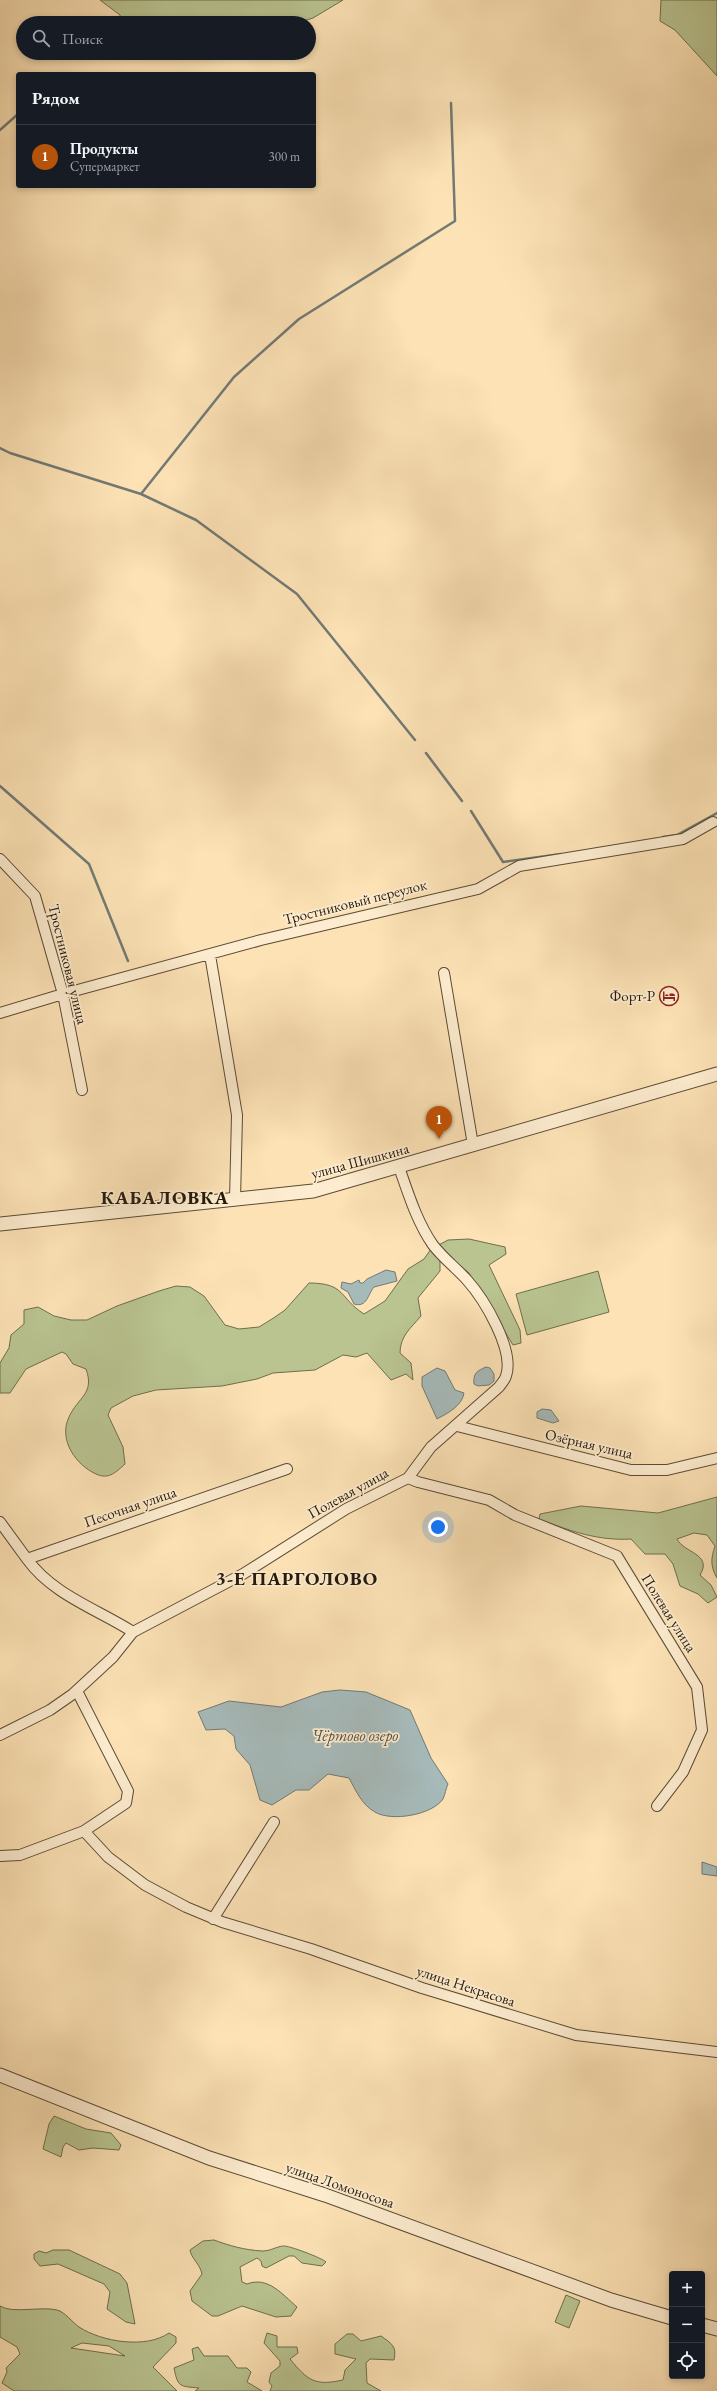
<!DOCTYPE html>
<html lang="ru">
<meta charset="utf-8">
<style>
body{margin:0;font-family:"EB Garamond",serif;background:#20242c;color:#f1f3f6}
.controls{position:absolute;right:12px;bottom:12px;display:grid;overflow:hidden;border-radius:4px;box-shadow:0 2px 6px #0003}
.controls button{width:36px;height:36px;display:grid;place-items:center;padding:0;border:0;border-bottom:1px solid #363941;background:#171b24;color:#f1f3f6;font:20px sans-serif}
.you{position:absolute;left:438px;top:1527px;width:14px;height:14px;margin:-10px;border:3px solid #fff;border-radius:50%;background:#1a73e8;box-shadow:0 0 0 6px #1a73e833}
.badge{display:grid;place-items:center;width:26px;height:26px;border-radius:50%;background:#b45309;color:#fff;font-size:13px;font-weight:700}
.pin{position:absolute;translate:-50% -33px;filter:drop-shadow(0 1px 2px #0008)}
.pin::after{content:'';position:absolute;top:21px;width:14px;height:12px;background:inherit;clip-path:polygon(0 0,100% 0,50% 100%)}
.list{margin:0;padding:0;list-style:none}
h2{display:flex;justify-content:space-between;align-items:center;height:52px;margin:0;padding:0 16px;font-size:17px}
h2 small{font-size:13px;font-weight:400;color:#9ea1a6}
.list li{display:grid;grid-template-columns:26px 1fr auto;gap:12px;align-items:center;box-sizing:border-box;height:64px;padding:0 16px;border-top:1px solid #363941}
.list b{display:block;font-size:15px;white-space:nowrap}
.list p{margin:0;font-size:13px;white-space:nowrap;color:#9ea1a6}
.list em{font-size:13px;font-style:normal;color:#9ea1a6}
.icon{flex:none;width:22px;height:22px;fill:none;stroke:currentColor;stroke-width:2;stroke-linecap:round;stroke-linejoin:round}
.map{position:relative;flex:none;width:717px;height:2391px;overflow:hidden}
.search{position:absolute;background:#171b24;box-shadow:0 2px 6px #0003;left:16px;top:16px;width:300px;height:44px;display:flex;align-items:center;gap:10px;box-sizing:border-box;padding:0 14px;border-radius:22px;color:#9ea1a6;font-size:15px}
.panel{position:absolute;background:#171b24;box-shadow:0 2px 6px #0003;left:16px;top:72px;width:300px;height:116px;border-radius:4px}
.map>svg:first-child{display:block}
</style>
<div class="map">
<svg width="717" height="2391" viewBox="0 0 717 2391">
<rect width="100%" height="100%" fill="#fce2b5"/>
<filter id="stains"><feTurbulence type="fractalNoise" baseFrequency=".005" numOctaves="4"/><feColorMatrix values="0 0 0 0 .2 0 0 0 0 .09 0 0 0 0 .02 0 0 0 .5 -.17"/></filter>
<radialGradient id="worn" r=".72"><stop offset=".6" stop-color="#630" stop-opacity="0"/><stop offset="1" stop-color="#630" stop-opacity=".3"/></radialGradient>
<path fill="#b9c491" stroke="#6f6e4e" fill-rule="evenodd" d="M100,0H343L313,18L297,23H122L120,15Z
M661,0H717V76L675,30L660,21Z
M469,1239L505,1247L506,1254L489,1265L520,1330L521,1343L513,1345L469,1273L454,1260L440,1259V1271L418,1298L421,1316C411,1328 400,1336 400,1353L411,1363L413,1380L406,1374L391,1380L367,1353L356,1357L343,1355L315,1370L273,1373L257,1379L222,1386L156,1390L133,1396L111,1408L108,1415L123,1447L125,1464C116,1472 109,1480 96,1474C76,1465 58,1440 69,1417C78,1397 95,1394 86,1369L73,1364L66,1354L62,1352L26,1369L10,1393H0V1363L9,1348L11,1335L24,1324V1310L38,1307L54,1316L71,1320H87L117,1306L159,1291L176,1286L190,1287L204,1296L225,1325L239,1329L259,1327L275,1317L285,1310L309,1283C346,1283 339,1298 364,1314L385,1301L408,1269L424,1259L431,1249L448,1240Z
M598,1271L609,1312L527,1335L516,1294Z
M717,1497V1578C710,1566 711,1558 715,1546L707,1535L694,1533L677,1539C684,1553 713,1554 700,1575L711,1585L717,1597L708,1603L698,1594L680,1586L673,1564L665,1554H645L631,1539C598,1541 570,1531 539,1519L540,1514L581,1506L658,1513Z
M54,2116L86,2129L111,2133L121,2145L119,2150L93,2148L79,2150L66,2143L63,2147L61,2157L43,2149L49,2124Z
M214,2240C230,2246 245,2250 262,2251C271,2251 275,2247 283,2246C288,2245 322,2258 326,2262L322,2266L302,2263L294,2256H289L266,2268L262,2266L261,2261L257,2258L240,2267L242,2282L247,2284C268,2276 282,2294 297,2307L291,2316L276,2317L242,2306L218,2316H212L192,2301L190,2291L202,2274C200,2264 191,2258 190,2250L203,2241Z
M53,2250H69L120,2274L127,2283L135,2324L126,2322L107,2309L110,2292L104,2284L58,2264L40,2266L34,2259V2254L39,2251L46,2253Z
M566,2295L580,2301L569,2328L555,2322Z
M0,2306C13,2314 40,2306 57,2310C65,2312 72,2322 79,2327C102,2342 146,2349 169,2333L176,2337V2343L153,2367L177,2391H14L2,2383L7,2372L6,2368L20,2354L17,2347L0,2337ZM82,2343L109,2346L125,2356L71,2348Z
M267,2333L277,2336V2347H297L298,2353L290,2359C308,2381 315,2386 343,2380L345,2370L356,2359L335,2354V2344L347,2334H353L361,2341L381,2336C392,2344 397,2346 394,2360L370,2359L366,2363L367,2383L381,2391H270L272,2386L269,2382L271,2373L280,2366V2361L264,2343Z
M198,2347L204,2356H228L237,2368H247L251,2372L247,2382L262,2391H195L199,2388C180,2386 178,2388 174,2368L194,2360L192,2349Z"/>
<path fill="#a6baba" stroke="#727a74" d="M386,1270L395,1272L397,1281L374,1287C368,1294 367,1308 354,1304L348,1292L341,1288L342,1282L351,1284L359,1280L360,1283H363L367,1279Z
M486,1367L490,1368L494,1374V1381L489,1385L478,1386L474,1384C473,1373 477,1371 486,1367Z
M437,1368L445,1371L455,1390L464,1393C462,1406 448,1413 437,1419L422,1386V1377Z
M542,1409L551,1410L559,1421L553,1423L537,1418V1412Z
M340,1690L366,1692L410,1710L431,1758L448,1784C446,1788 445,1795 443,1799C432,1815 391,1822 375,1812C362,1805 356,1791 349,1778L328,1774L309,1790H296L272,1805L260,1800L250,1765L236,1749L234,1736L225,1729L206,1730L198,1712L229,1701L281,1707L322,1692Z
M702,1862L717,1867V1876L702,1874Z"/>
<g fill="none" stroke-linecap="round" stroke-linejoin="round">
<path stroke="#727a74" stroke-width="2.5" d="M0,130L18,114
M0,448L10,453L141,494L196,520L297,594L415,740
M141,494L234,377L299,319L455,221L451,103
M426,753L462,801
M0,786L89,864L128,961
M471,811L503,862L561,854
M663,837L677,835L717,813"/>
<g stroke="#5b4b35" stroke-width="12">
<path id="minor" d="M0,859L35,896L63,994L82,1090
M210,955L237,1115L235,1200
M444,973L473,1145
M0,1013L63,994L261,940L478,889L519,866L683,839L713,822
M399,1167C408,1193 417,1222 433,1245C443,1258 456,1268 467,1280C484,1299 515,1350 506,1376C505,1380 501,1384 499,1387L431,1447L408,1478
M457,1426L631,1470H667L717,1458
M0,1522L27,1559L287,1469
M27,1559C53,1595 97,1609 133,1632
M0,1735L50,1710L73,1694L113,1657L133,1632L243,1574L346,1509L408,1478L418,1482L489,1500L515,1515L617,1556L697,1687L702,1730L683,1772L657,1806
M84,1831L108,1857L145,1885L186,1907L222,1922L311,1949L422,1988L576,2035L717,2052
M0,1856L20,1855L84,1831L126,1803L128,1791L77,1691
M213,1919L274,1822"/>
</g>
<g stroke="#5b4b35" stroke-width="15">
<path id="tertiary" d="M0,1224L313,1191L717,1074
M0,2075L209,2158L325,2195L611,2300L672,2318
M702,2325L717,2329"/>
</g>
<use href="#minor" stroke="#fdeccf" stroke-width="10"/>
<use href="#tertiary" stroke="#fdeccf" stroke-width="13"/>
</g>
<defs>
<g id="hotel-ring" transform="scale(1)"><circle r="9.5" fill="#fdeccf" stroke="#8f2418" stroke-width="1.5"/><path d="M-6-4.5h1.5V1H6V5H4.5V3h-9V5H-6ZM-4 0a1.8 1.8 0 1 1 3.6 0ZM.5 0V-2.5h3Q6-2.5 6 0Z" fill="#8f2418"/></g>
</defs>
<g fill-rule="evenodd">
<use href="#hotel-ring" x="669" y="996"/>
</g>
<g text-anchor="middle" stroke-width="3.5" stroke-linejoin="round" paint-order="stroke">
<g font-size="15" fill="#25190a" stroke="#fdeccf">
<text transform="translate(355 902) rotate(-14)" y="5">Тростниковый переулок</text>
<text transform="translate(68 964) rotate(76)" y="5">Тростниковая улица</text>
<text transform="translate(360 1161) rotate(-15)" y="5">улица Шишкина</text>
<text transform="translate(589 1444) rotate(13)" y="5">Озёрная улица</text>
<text transform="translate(348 1493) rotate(-29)" y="5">Полевая улица</text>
<text transform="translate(130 1507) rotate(-19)" y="5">Песочная улица</text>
<text transform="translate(669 1613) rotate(58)" y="5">Полевая улица</text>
<text transform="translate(466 1986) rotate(18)" y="5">улица Некрасова</text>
<text transform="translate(340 2185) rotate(19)" y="5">улица Ломоносова</text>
</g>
<g font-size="15" fill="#25190a" stroke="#fdeccf" text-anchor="end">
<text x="655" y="1001">Форт-Р</text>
</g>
<g font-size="16" font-style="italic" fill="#525148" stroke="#fdeccf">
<text x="355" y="1741">Чёртово озеро</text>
</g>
<g font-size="19" font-weight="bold" letter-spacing="1" fill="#25190a" stroke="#fdeccf">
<text x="165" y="1204">КАБАЛОВКА</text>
<text x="297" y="1585">3-Е ПАРГОЛОВО</text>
</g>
</g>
<rect width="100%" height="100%" filter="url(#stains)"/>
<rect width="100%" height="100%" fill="url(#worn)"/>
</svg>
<div class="controls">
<button>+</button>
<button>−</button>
<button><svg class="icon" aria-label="locate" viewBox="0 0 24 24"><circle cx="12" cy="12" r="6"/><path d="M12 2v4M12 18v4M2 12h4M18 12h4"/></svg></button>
</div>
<div class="you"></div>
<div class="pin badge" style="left:439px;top:1139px">1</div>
<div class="search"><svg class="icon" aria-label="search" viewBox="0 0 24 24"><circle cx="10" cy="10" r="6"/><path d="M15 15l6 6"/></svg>Поиск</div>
<section class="panel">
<h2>Рядом<small></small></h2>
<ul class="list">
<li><span class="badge">1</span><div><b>Продукты</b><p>Супермаркет</p></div><em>300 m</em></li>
</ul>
</section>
</div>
